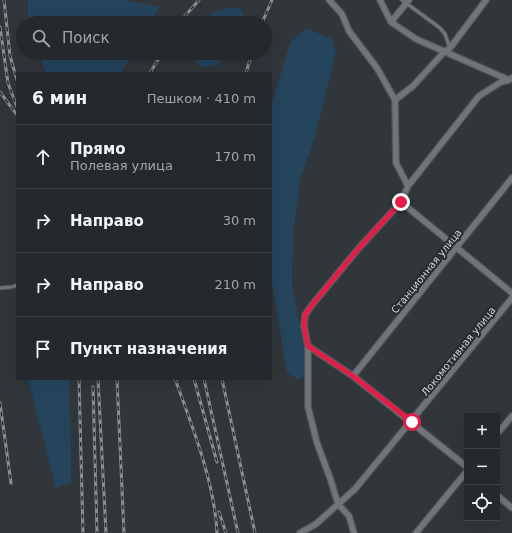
<!DOCTYPE html>
<html lang="ru">
<meta charset="utf-8">
<style>
body{margin:0;font-family:"DejaVu Sans",sans-serif;background:#313438;color:#f1f3f6}
.controls{position:absolute;right:12px;bottom:12px;display:grid;overflow:hidden;border-radius:0px;box-shadow:0 4px 16px #0002}
.controls button{width:36px;height:36px;display:grid;place-items:center;padding:0;border:0;border-bottom:1px solid #424448;background:#25282c;color:#f1f3f6;font:20px sans-serif}
.stop{position:absolute;width:12px;height:12px;margin:-9px;border:3px solid #e11d48;border-radius:50%;background:#fff}
.stop.end{background:#e11d48;border-color:#fff;box-shadow:0 1px 4px #0008}
.list{margin:0;padding:0;list-style:none}
h2{display:flex;justify-content:space-between;align-items:center;height:52px;margin:0;padding:0 16px;font-size:17px}
h2 small{font-size:13px;font-weight:400;color:#a3a6a9}
.list li{display:grid;grid-template-columns:26px 1fr auto;gap:12px;align-items:center;box-sizing:border-box;height:64px;padding:0 16px;border-top:1px solid #424448}
.list b{display:block;font-size:15px;white-space:nowrap}
.list p{margin:0;font-size:13px;white-space:nowrap;color:#a3a6a9}
.list em{font-size:13px;font-style:normal;color:#a3a6a9}
.icon{flex:none;width:22px;height:22px;fill:none;stroke:currentColor;stroke-width:2;stroke-linecap:round;stroke-linejoin:round}
.map{position:relative;flex:none;width:512px;height:533px;overflow:hidden}
.search{position:absolute;background:#25282c;box-shadow:0 4px 16px #0002;left:16px;top:16px;width:256px;height:44px;display:flex;align-items:center;gap:10px;box-sizing:border-box;padding:0 14px;border-radius:22px;color:#a3a6a9;font-size:15px}
.panel{position:absolute;background:#25282c;box-shadow:0 4px 16px #0002;left:16px;top:72px;width:256px;height:308px;border-radius:0px}
.map>svg:first-child{display:block}
</style>
<div class="map">
<svg width="512" height="533" viewBox="0 0 512 533">
<rect width="100%" height="100%" fill="#31363a"/>
<path fill="#25455d" d="M28,0H123L160,7L150,23H28Z
M238,8L244,13L239,23H204C210,9 225,8 238,8Z
M306,28L332,39L336,53L316,133L300,180L293,234L292,285L304,346V376L299,380L287,373L271,276V120L272,103L290,43Z
M38,53H132L121,73H46Z
M191,53H225L219,64L201,67L190,56Z
M28,379H70L71,483L56,488Z"/>
<g fill="none" stroke-linecap="round" stroke-linejoin="round">
<g stroke="#4d5255" stroke-width="5">
<path id="lane" d="M402,0L440,28L445,34L450,48
M0,288L12,287L17,285"/>
</g>
<g stroke="#4d5255" stroke-width="8">
<path id="street" d="M329,0L342,14L349,31L377,68L395,100L396,163L408,186
M380,0L391,22L416,39L509,80
M391,22L409,0
M395,100L413,86L444,52L450,48L486,0
M401,202L512,293
M308,346L353,376L467,467
M353,376L512,178
M497,434L512,416
M497,495L512,508
M300,533L316,524L355,489L512,298
M354,533L349,516L338,504L330,478L317,443L308,407V346L304,326L305,315L312,305L358,249L401,202L408,186L479,96L501,82L509,80L512,78
M416,533L467,471"/>
</g>
<use href="#lane" stroke="#6f757a" stroke-width="3"/>
<use href="#street" stroke="#6f757a" stroke-width="5.5"/>
<g stroke="#8b8f92" stroke-width="3">
<path id="rail" d="M4,0L10,56L17,80
M179,23L199,0
M262,23L272,0
M0,27L8,83L17,107
M150,73L162,53
M246,73L252,53
M0,92L17,115
M79,379L83,533
M98,379L106,533
M117,379L124,533
M175,379C192,425 215,484 217,533
M194,379L217,462
M204,379L238,533
M222,379L255,533
M93,387L97,533
M0,403L11,483
M219,512L226,533"/>
</g>
<use href="#rail" stroke="#272c30" stroke-width="1.5" stroke-dasharray="4.5" stroke-linecap="butt"/>
</g>
<g fill="none" stroke-linecap="round" stroke-linejoin="round">
<path stroke="#e11d48" stroke-width="5" d="M401,202L358,249L312,305L305,315L304,326L308,346L353,376L412,422"/>
</g>
<g text-anchor="middle" stroke-width="4" stroke-linejoin="round" paint-order="stroke">
<g font-size="10" fill="#d4d7da" stroke="#272c30">
<text transform="translate(426 271) rotate(-51)" y="4">Станционная улица</text>
<text transform="translate(458 351) rotate(-51)" y="4">Локомотивная улица</text>
</g>
</g>
</svg>
<div class="controls">
<button>+</button>
<button>−</button>
<button><svg class="icon" aria-label="locate" viewBox="0 0 24 24"><circle cx="12" cy="12" r="6"/><path d="M12 2v4M12 18v4M2 12h4M18 12h4"/></svg></button>
</div>
<div class="stop" style="left:412px;top:422px"></div>
<div class="stop end" style="left:401px;top:202px"></div>
<div class="search"><svg class="icon" aria-label="search" viewBox="0 0 24 24"><circle cx="10" cy="10" r="6"/><path d="M15 15l6 6"/></svg>Поиск</div>
<section class="panel">
<h2>6 мин<small>Пешком · 410 m</small></h2>
<ul class="list">
<li><svg class="icon" aria-label="ahead" viewBox="0 0 24 24"><path d="M12 20V5M6 11l6-6 6 6"/></svg><div><b>Прямо</b><p>Полевая улица</p></div><em>170 m</em></li>
<li><svg class="icon" aria-label="right" viewBox="0 0 24 24"><path d="M7 20v-9h11M14 6l5 5-5 5"/></svg><div><b>Направо</b></div><em>30 m</em></li>
<li><svg class="icon" aria-label="right" viewBox="0 0 24 24"><path d="M7 20v-9h11M14 6l5 5-5 5"/></svg><div><b>Направо</b></div><em>210 m</em></li>
<li><svg class="icon" aria-label="arrive" viewBox="0 0 24 24"><path d="M6 21V4h12l-3 4 3 4H6"/></svg><div><b>Пункт назначения</b></div></li>
</ul>
</section>
</div>
